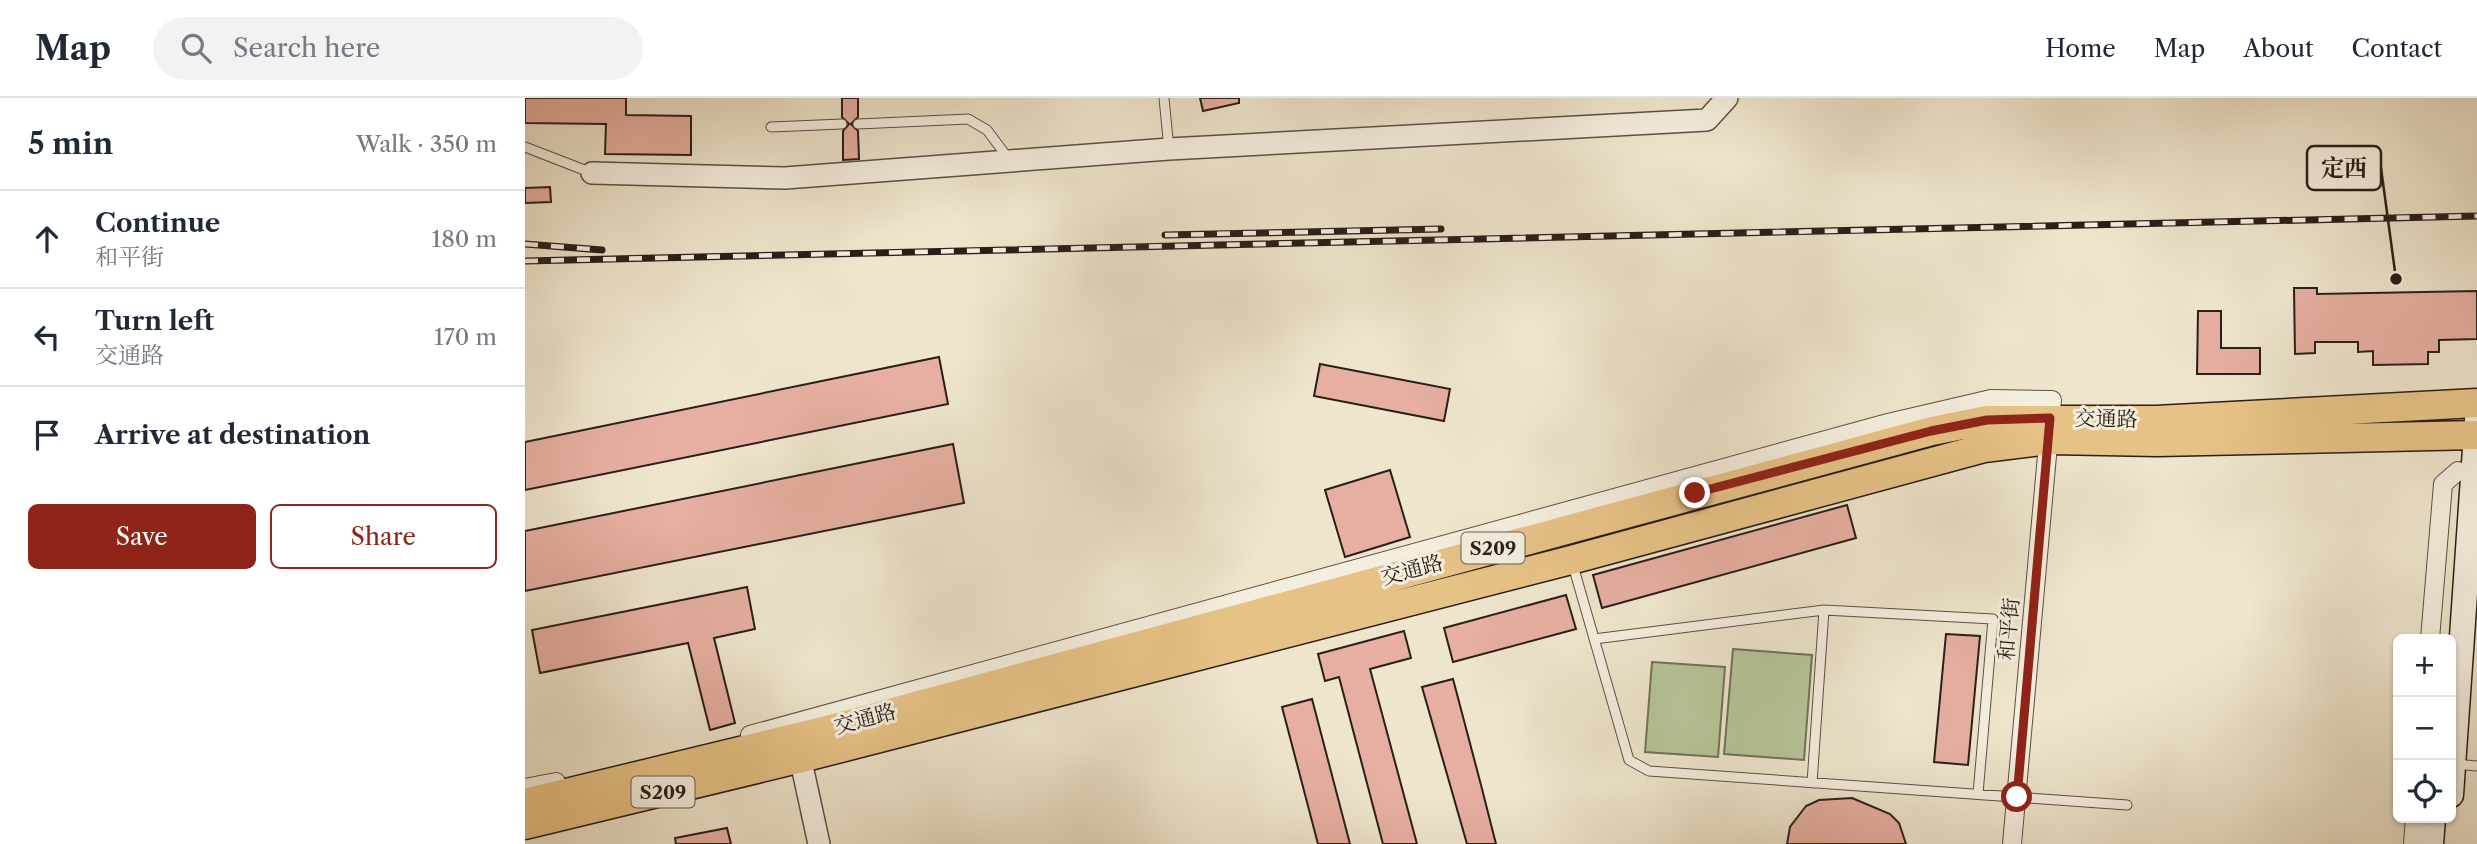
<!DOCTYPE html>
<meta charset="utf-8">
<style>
body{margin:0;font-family:"Libre Caslon Text","Noto Serif SC",serif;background:#f2f2f3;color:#1f2937}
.controls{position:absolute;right:21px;bottom:21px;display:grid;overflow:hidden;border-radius:10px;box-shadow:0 2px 5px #0004}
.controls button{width:63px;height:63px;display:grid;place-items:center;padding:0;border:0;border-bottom:2px solid #e0e1e3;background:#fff;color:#1f2937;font:35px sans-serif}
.stop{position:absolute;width:21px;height:21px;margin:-16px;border:5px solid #8f2418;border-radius:50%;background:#fff}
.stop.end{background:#8f2418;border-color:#fff;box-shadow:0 2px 7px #0008}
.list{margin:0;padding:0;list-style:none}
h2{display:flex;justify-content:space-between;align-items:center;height:91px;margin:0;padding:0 28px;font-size:30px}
h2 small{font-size:23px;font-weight:400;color:#747a83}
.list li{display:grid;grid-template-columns:46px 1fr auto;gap:21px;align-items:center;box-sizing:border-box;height:98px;padding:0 28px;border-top:2px solid #e0e1e3}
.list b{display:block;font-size:26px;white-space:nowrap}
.list p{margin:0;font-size:23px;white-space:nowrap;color:#747a83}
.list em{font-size:23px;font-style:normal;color:#747a83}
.actions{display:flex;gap:14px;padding:21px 28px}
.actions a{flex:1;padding:16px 0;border:2px solid #8f2418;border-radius:10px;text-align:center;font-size:24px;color:#8f2418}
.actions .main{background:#8f2418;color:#fff}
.icon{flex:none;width:38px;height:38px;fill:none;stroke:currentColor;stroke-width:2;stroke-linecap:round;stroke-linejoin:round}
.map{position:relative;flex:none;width:1952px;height:746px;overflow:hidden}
header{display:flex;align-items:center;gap:42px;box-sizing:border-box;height:98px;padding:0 35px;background:#fff;border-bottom:2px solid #e0e1e3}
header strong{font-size:33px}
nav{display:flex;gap:38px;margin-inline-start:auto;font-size:24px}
.search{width:490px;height:63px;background:#f2f2f3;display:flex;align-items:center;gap:18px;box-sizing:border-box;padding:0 24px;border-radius:38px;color:#747a83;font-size:26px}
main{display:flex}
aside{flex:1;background:#fff}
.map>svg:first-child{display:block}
</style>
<header>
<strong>Map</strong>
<div class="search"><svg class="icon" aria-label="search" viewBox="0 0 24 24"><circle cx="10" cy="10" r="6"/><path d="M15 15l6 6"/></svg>Search here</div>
<nav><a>Home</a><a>Map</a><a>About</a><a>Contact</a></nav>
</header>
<main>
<aside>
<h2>5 min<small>Walk · 350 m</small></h2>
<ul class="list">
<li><svg class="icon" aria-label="ahead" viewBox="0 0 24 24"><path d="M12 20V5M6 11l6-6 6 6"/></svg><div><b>Continue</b><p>和平街</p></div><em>180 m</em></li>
<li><svg class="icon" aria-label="left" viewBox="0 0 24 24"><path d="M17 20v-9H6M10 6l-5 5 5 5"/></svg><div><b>Turn left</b><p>交通路</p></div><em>170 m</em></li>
<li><svg class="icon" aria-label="arrive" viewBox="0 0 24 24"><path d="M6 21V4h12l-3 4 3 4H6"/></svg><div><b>Arrive at destination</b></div></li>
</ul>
<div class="actions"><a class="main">Save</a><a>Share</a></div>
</aside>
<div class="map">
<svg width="1952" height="746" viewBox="0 0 1952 746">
<rect width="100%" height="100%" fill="#eee5cc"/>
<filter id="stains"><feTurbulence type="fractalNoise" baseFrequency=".00286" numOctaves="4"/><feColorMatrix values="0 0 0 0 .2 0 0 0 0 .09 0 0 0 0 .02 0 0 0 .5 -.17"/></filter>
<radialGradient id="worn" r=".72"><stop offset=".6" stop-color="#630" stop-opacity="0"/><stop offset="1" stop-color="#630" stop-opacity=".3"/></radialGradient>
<path fill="#b6c599" stroke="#707259" stroke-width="2" d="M1208,551L1287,557L1279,662L1199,656Z
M1127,564L1200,569L1193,659L1120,654Z"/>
<path fill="#e6afa1" stroke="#2a1e19" stroke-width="2" d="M0,0H101V17L166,18V57L80,56L81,26L0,25Z
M317,0H333V19L326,26L333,33L334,61L318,62V33L324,26L317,19Z
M675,0H714V5L678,13Z
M25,89L26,104L0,105V90Z
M1769,190H1792V196L1952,193V241L1914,242V254H1903V266L1848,267V253L1833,254V244H1790V255L1770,256Z
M1673,213H1696V250H1735V276H1672Z
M414,259L423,306L0,392V344Z
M795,266L925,291L919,323L789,298Z
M428,346L439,405L0,493V433Z
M865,372L885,439L820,459L800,392Z
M1322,407L1331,440L1077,510L1068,477Z
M222,489L230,531L189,540L210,625L185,632L163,545L15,575L7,532Z
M1041,497L1051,531L928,564L919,530Z
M879,533L886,560L845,571L892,746H858L814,579L800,583L793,556Z
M1421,536L1455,538L1443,667L1409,664Z
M928,581L956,687L971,746H942L897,589Z
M787,601L825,746H793L757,609Z
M1327,700L1365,716L1374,725L1381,746H1262L1265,729L1281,708L1294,702Z
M202,730L206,746H151L150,740Z"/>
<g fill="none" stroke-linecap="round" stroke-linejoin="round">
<g stroke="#5b5046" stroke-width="11">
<path id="service" d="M639,0L644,51
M333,26L443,21L462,32L483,60
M246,29L317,26
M0,49L67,75
M1047,464L1104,662L1124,673L1602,707
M1069,541L1299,512L1468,521L1453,696
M1930,666L1952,668
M1287,685L1299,512"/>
</g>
<g stroke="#5b5046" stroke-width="20">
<path id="minor" d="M1905,541L1918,386L1933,373
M225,637L1363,325L1466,301L1527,302L1487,746
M0,690L31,684
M1888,746L1890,720"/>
</g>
<g stroke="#5b5046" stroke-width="24">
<path id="tertiary" d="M67,75L260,80L644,51L1182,22L1202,0
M272,645L294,746"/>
</g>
<g stroke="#2a1e19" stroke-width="27">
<path id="secondary" d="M1926,697L1952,322
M1906,746L1908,720"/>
</g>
<g stroke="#2a1e19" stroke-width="31">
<path id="primary" d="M0,705L302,632L1407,333L1462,322H1631L1952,305
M0,727L277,660L1046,462L1459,350L1525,342L1633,344L1952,337"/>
</g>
<use href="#service" stroke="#f4eede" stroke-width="9"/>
<use href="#minor" stroke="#f4eede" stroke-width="18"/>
<use href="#tertiary" stroke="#f4eede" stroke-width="21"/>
<use href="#secondary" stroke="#f4eede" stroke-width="24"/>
<use href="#primary" stroke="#e7c286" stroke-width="28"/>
<g stroke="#2a1e19" stroke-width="7">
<path id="rail" d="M640,137L916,131
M0,146L77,152
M0,163L1952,118"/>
</g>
<use href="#rail" stroke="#f4eede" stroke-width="4.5" stroke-dasharray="13" stroke-linecap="butt"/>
</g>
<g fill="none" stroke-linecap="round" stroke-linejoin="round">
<path stroke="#8f2418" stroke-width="9" d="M1170,395L1406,333L1462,322L1525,320L1492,699"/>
</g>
<g text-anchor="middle" stroke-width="6" stroke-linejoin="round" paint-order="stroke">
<g fill="#f4eede" stroke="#675c54" stroke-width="2">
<rect x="936.5" y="434.5" width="63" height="31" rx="5"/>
<rect x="106.5" y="678.5" width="63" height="31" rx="5"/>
</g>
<g font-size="19" font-weight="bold" fill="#2a1e19">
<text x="968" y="457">S209</text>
<text x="138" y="701">S209</text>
</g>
<g font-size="21" fill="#2a1e19" stroke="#f4eede">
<text transform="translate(1581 321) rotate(1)" y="7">交通路</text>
<text transform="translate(887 472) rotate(-15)" y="7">交通路</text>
<text transform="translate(1484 531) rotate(-85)" y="7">和平街</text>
<text transform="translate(340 621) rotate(-15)" y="7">交通路</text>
</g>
</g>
<path fill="none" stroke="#2a1e19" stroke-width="2.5" d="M1871 181L1856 70"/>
<circle fill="#2a1e19" stroke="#f4eede" stroke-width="2.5" cx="1871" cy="181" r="7"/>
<rect fill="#f4eede" stroke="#2a1e19" stroke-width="2.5" x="1782" y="48" width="74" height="44" rx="7"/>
<g font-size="23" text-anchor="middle" font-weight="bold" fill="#2a1e19">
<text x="1819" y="78">定西</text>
</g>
<rect width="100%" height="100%" filter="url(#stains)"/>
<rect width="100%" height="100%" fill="url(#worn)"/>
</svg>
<div class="controls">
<button>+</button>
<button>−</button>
<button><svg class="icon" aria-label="locate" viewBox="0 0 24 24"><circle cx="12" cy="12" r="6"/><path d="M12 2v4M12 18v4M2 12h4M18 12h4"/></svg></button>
</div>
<div class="stop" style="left:1492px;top:699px"></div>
<div class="stop end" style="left:1170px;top:395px"></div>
</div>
</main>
